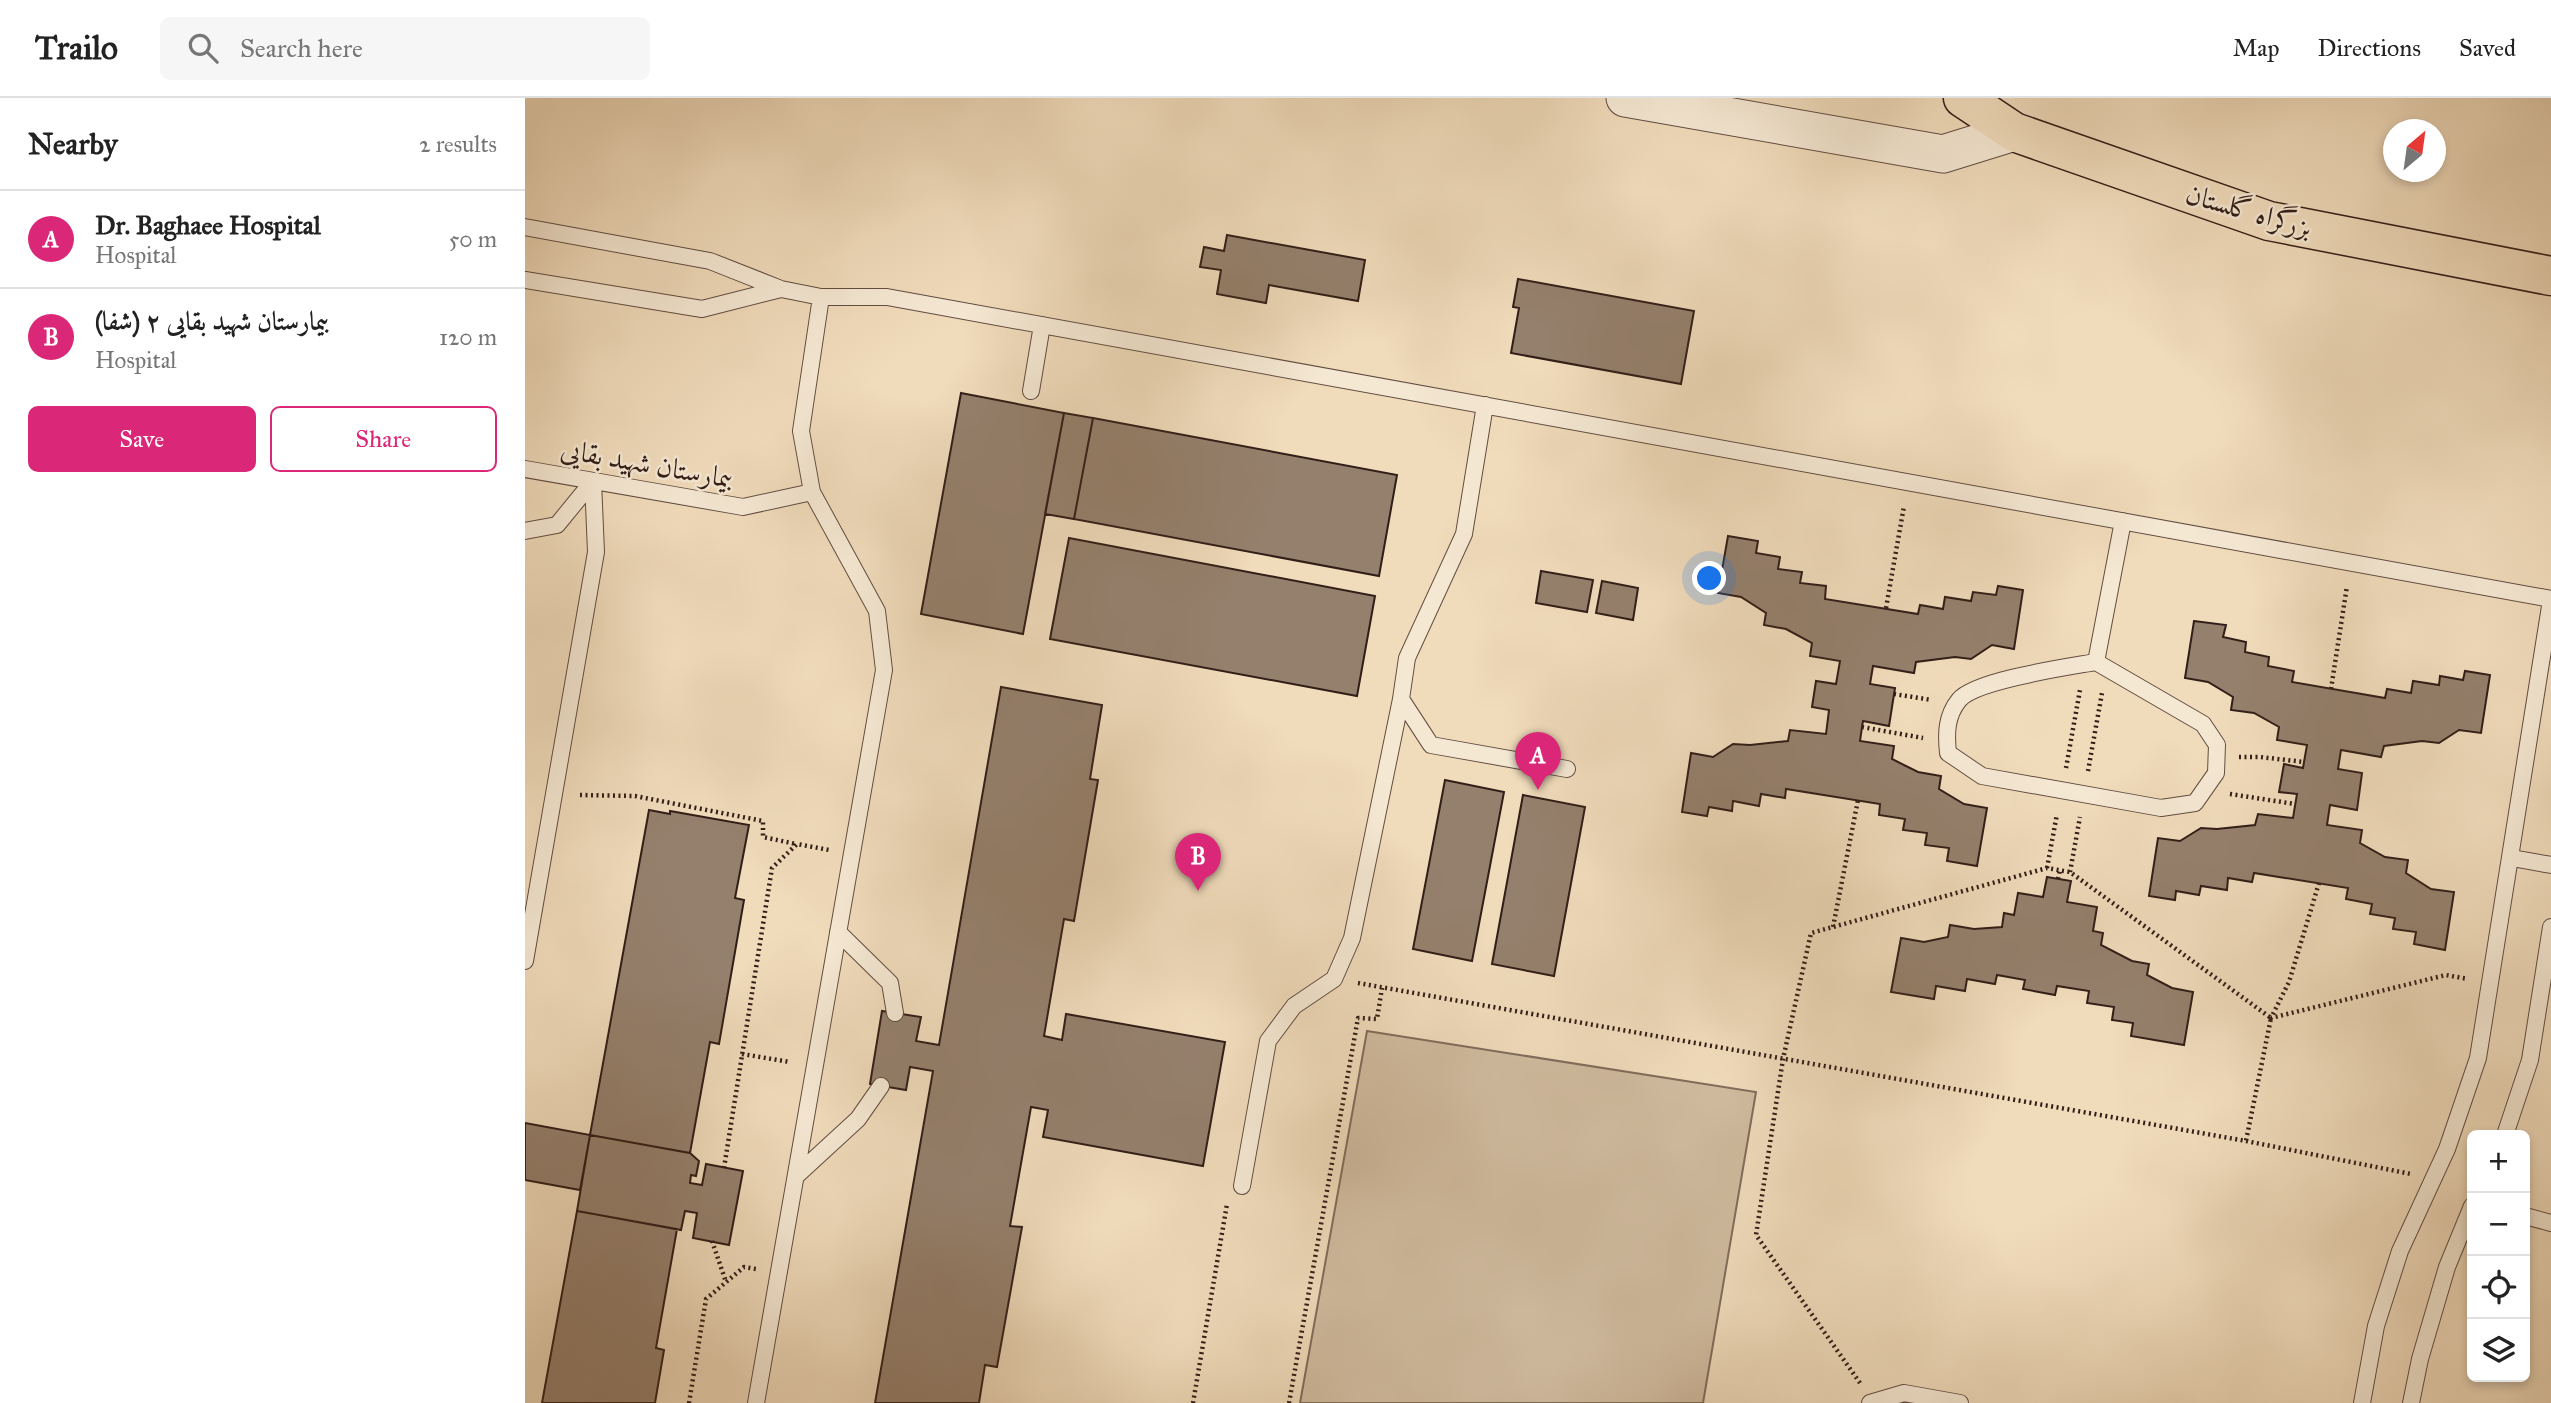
<!DOCTYPE html>
<meta charset="utf-8">
<style>
body{margin:0;font-family:"IM FELL Great Primer",Amiri,serif;background:#f6f6f6;color:#222}
.controls{position:absolute;right:21px;bottom:21px;display:grid;overflow:hidden;border-radius:10px;box-shadow:0 4px 10px #0003}
.controls button{width:63px;height:63px;display:grid;place-items:center;padding:0;border:0;border-bottom:2px solid #e0e0e0;background:#fff;color:#222;font:35px sans-serif}
.compass{position:absolute;left:1858px;top:21px;width:63px;height:63px;border-radius:50%;background:#fff;box-shadow:0 4px 10px #0003;rotate:29deg}
.you{position:absolute;left:1185px;top:481px;width:24px;height:24px;margin:-18px;border:5px solid #fff;border-radius:50%;background:#1a73e8;box-shadow:0 0 0 10px #1a73e833}
.badge{display:grid;place-items:center;width:46px;height:46px;border-radius:50%;background:#db2777;color:#fff;font-size:23px;font-weight:700}
.pin{position:absolute;translate:-50% -58px;filter:drop-shadow(0 2px 4px #0008)}
.pin::after{content:'';position:absolute;top:37px;width:24px;height:21px;background:inherit;clip-path:polygon(0 0,100% 0,50% 100%)}
.list{margin:0;padding:0;list-style:none}
h2{display:flex;justify-content:space-between;align-items:center;height:91px;margin:0;padding:0 28px;font-size:30px}
h2 small{font-size:23px;font-weight:400;color:#767676}
.list li{display:grid;grid-template-columns:46px 1fr auto;gap:21px;align-items:center;box-sizing:border-box;height:98px;padding:0 28px;border-top:2px solid #e0e0e0}
.list b{display:block;font-size:26px;white-space:nowrap}
.list p{margin:0;font-size:23px;white-space:nowrap;color:#767676}
.list em{font-size:23px;font-style:normal;color:#767676}
.actions{display:flex;gap:14px;padding:21px 28px}
.actions a{flex:1;padding:16px 0;border:2px solid #db2777;border-radius:10px;text-align:center;font-size:24px;color:#db2777}
.actions .main{background:#db2777;color:#fff}
.icon{flex:none;width:38px;height:38px;fill:none;stroke:currentColor;stroke-width:2;stroke-linecap:round;stroke-linejoin:round}
.map{position:relative;flex:none;width:2026px;height:1305px;overflow:hidden}
header{display:flex;align-items:center;gap:42px;box-sizing:border-box;height:98px;padding:0 35px;background:#fff;border-bottom:2px solid #e0e0e0}
header strong{font-size:33px}
nav{display:flex;gap:38px;margin-inline-start:auto;font-size:24px}
.search{width:490px;height:63px;background:#f6f6f6;display:flex;align-items:center;gap:18px;box-sizing:border-box;padding:0 24px;border-radius:10px;color:#767676;font-size:26px}
main{display:flex}
aside{flex:1;background:#fff}
.map>svg:first-child{display:block}
</style>
<header>
<strong>Trailo</strong>
<div class="search"><svg class="icon" aria-label="search" viewBox="0 0 24 24"><circle cx="10" cy="10" r="6"/><path d="M15 15l6 6"/></svg>Search here</div>
<nav><a>Map</a><a>Directions</a><a>Saved</a></nav>
</header>
<main>
<aside>
<h2>Nearby<small>2 results</small></h2>
<ul class="list">
<li><span class="badge">A</span><div><b>Dr. Baghaee Hospital</b><p>Hospital</p></div><em>50 m</em></li>
<li><span class="badge">B</span><div><b>بیمارستان شهید بقایی ۲ (شفا)</b><p>Hospital</p></div><em>120 m</em></li>
</ul>
<div class="actions"><a class="main">Save</a><a>Share</a></div>
</aside>
<div class="map">
<svg width="2026" height="1305" viewBox="0 0 2026 1305">
<rect width="100%" height="100%" fill="#f0dbbb"/>
<filter id="stains"><feTurbulence type="fractalNoise" baseFrequency=".00286" numOctaves="4"/><feColorMatrix values="0 0 0 0 .2 0 0 0 0 .09 0 0 0 0 .02 0 0 0 .5 -.17"/></filter>
<radialGradient id="worn" r=".72"><stop offset=".6" stop-color="#630" stop-opacity="0"/><stop offset="1" stop-color="#630" stop-opacity=".3"/></radialGradient>
<path fill="#d0bb9f" stroke="#816c5c" stroke-width="2" d="M842,933L1231,994L1178,1305H775Z"/>
<path fill="#95806d" stroke="#321e18" stroke-width="2" d="M702,137L840,162L833,203L744,187L741,205L692,196L696,172L675,169L679,149L699,153Z
M993,181L1169,213L1156,286L986,255L994,210L988,209Z
M436,295L539,315L498,536L396,516Z
M539,315L568,320L549,421L520,416Z
M568,320L872,377L854,478L549,421Z
M1203,438L1233,443L1231,455L1255,459L1253,471L1277,474L1275,485L1301,488L1300,501L1393,516L1395,507L1418,511L1420,499L1446,503L1448,494L1471,497L1473,488L1498,492L1489,551L1467,547L1446,561L1430,559L1391,564L1389,575L1348,568L1345,586L1370,590L1364,628L1338,623L1337,629L1335,643L1369,648L1367,661L1393,674L1416,678L1414,691L1439,706L1462,710L1452,768L1422,763L1424,750L1400,747L1402,735L1378,732L1380,721L1354,717L1355,706L1261,691L1260,700L1236,696L1234,708L1208,703L1207,713L1184,709L1182,718L1157,714L1166,655L1188,659L1208,646L1225,647L1263,643L1265,632L1301,636L1304,612L1287,609L1291,583L1311,586L1315,563L1285,558L1287,545L1261,531L1239,527L1241,515L1216,499L1193,495Z
M544,440L850,498L832,598L525,541Z
M1016,473L1068,482L1062,514L1011,505Z
M1077,483L1113,490L1108,522L1071,515Z
M1669,523L1701,527L1698,539L1721,544L1720,554L1744,559L1743,568L1769,573L1767,584L1860,600L1862,591L1886,595L1888,583L1914,587L1915,578L1938,582L1940,573L1965,577L1956,635L1934,632L1914,645L1897,643L1859,648L1856,659L1816,652L1813,671L1837,675L1832,712L1805,707L1802,727L1837,732L1835,745L1860,759L1883,762L1881,775L1906,791L1929,794L1920,852L1889,846L1891,834L1868,831L1870,820L1845,816L1847,806L1821,801L1823,790L1729,775L1727,784L1703,780L1702,792L1676,788L1674,797L1651,793L1650,802L1624,798L1633,740L1655,743L1676,730L1692,731L1730,727L1733,716L1768,720L1772,696L1754,694L1759,666L1778,670L1779,664L1782,647L1752,642L1754,629L1729,615L1706,612L1708,599L1683,584L1660,580Z
M476,589L577,607L565,681L573,682L549,823L539,821L519,938L537,942L541,916L700,944L678,1068L518,1039L523,1012L506,1009L485,1128L497,1129L472,1269L460,1267L454,1305H350L408,973L385,969L381,992L345,986L357,913L396,919L391,943L414,947Z
M920,682L979,694L947,863L888,851Z
M998,697L1060,709L1029,878L967,866Z
M124,712L145,716V713L224,727L210,800L219,802L194,946L185,944L165,1055L65,1037Z
M1522,779L1546,783L1542,804L1572,809L1568,833L1578,835L1576,847L1607,863L1624,866L1622,877L1647,890L1668,894L1659,947L1606,938L1608,925L1587,922L1589,909L1562,905L1564,893L1532,888L1530,897L1498,891L1500,882L1472,877L1470,886L1442,881L1440,893L1411,888L1409,901L1366,894L1376,840L1399,844L1423,839L1425,827L1449,831L1477,829L1479,815L1489,817L1493,795L1518,799Z
M0,1025L65,1037L55,1092L0,1082Z
M65,1037L165,1055L174,1063L171,1078L166,1077L165,1085L177,1087L181,1066L218,1073L204,1147L168,1140L172,1115L160,1113L156,1132L52,1113Z
M52,1113L152,1131L131,1250L139,1252L130,1305H17Z"/>
<g fill="none" stroke-linecap="round" stroke-linejoin="round">
<g stroke="#624d41" stroke-width="18">
<path id="service" d="M0,129L185,163L256,191L177,211L0,182
M256,191L296,199H362L2026,501
M506,293L517,227
M960,307L939,436L882,560L876,601L906,647L1042,671
M0,371L218,409L287,394L276,333L296,199
M0,433L32,427L68,383L71,454L0,863
M1571,564L1678,626L1692,647L1691,675L1670,705L1636,710L1457,678L1423,655C1421,636 1421,618 1434,602C1450,582 1543,569 1571,564Z
M1571,564L1598,423
M1987,760L2026,767
M313,834L365,885L370,915
M1980,1037L2005,962L2026,829
M271,1078L333,1021L356,988
M717,1088L743,943L769,908L809,881L827,840L876,601
M2000,1118L2026,1125
M231,1305L359,572L352,513L287,394
M1345,1305L1379,1295L1435,1305
M1837,1305L1851,1228L1875,1153L1922,1051L1953,960L2026,502
M1886,1305L1895,1261L1922,1169L1947,1108"/>
</g>
<g stroke="#624d41" stroke-width="39">
<path id="tertiary" d="M1100,0L1418,56L1489,34"/>
</g>
<g stroke="#321e18" stroke-width="41">
<path id="trunk" d="M1438,0L1489,34L1744,123L2026,178"/>
</g>
<path stroke="#321e18" stroke-width="4.5" stroke-dasharray="2 3.5" stroke-linecap="butt" d="M1361,510L1379,408
M1806,591L1822,488
M1369,596L1407,602
M1337,629L1398,640
M1714,659H1735L1779,664
M1541,670L1555,592
M1563,673L1577,595
M1705,696L1770,706
M55,697L110,698L238,723V739L271,746
M1522,770L1532,716
M1545,774L1555,719
M1533,781L1535,772
M1794,785L1764,884L1746,920L1921,877L1943,881
M1308,829L1333,702
M833,885L1721,1043L1886,1076
M217,956L265,964
M199,1070L247,770L272,746L304,752
M187,1143L201,1184
M1335,1285L1231,1137L1258,961L1286,835L1522,770L1545,774L1746,920L1721,1043
M164,1305L181,1201L219,1169L231,1171
M668,1305L702,1106
M764,1305L833,920L852,921L857,890"/>
<use href="#service" stroke="#f5e8d3" stroke-width="16"/>
<use href="#tertiary" stroke="#f5e8d3" stroke-width="37"/>
<use href="#trunk" stroke="#f0dbbb" stroke-width="38"/>
</g>
<g text-anchor="middle" stroke-width="5" stroke-linejoin="round" paint-order="stroke">
<g font-size="28" fill="#321e18" stroke="#f5e8d3">
<text transform="translate(1724 112) rotate(16)" y="10">بزرگراه گلستان</text>
<text transform="translate(122 365) rotate(10)" y="10">بیمارستان شهید بقایی</text>
</g>
</g>
<rect width="100%" height="100%" filter="url(#stains)"/>
<rect width="100%" height="100%" fill="url(#worn)"/>
</svg>
<div class="controls">
<button>+</button>
<button>−</button>
<button><svg class="icon" aria-label="locate" viewBox="0 0 24 24"><circle cx="12" cy="12" r="6"/><path d="M12 2v4M12 18v4M2 12h4M18 12h4"/></svg></button>
<button><svg class="icon" aria-label="layers" viewBox="0 0 24 24"><path d="M12 4l9 5-9 5-9-5zM3 14l9 5 9-5"/></svg></button>
</div>
<svg class="compass" viewBox="-18 -18 36 36"><path d="M0-13l5 13h-10z" fill="#e53935"/><path d="M0 13l5-13h-10z" fill="#767676"/></svg>
<div class="you"></div>
<div class="pin badge" style="left:1013px;top:692px">A</div>
<div class="pin badge" style="left:673px;top:793px">B</div>
</div>
</main>
